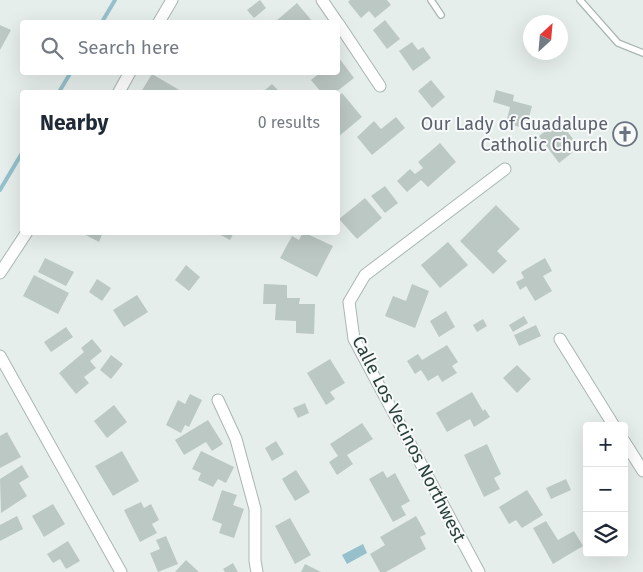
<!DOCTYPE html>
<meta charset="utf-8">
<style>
body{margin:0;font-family:"Fira Sans",sans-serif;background:#f6f6f7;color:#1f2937}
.controls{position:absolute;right:15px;bottom:15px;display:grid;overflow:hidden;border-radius:5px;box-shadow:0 5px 20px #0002}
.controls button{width:45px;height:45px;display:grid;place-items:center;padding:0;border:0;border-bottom:1px solid #e0e1e3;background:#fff;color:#1f2937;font:25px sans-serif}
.compass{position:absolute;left:523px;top:15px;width:45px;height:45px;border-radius:50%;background:#fff;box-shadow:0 5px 20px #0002;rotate:26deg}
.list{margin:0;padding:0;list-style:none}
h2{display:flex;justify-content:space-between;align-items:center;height:65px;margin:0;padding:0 20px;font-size:21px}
h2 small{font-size:16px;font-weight:400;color:#747a83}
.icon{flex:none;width:28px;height:28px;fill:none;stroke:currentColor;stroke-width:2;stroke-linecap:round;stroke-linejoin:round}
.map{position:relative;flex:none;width:643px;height:572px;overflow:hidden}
.search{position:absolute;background:#fff;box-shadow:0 5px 20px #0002;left:20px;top:20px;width:320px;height:55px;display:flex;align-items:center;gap:12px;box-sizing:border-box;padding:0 18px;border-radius:5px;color:#747a83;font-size:19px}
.panel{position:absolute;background:#fff;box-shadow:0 5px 20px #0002;left:20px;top:90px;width:320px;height:145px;border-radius:5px}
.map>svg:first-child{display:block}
</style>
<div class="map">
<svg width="643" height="572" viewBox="0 0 643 572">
<rect width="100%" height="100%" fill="#e6eeeb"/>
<path fill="#95c0cc" d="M363,544L367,553L347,564L342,555Z"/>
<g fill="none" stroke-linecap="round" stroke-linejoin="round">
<path stroke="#95c0cc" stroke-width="4" d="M102,22L115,0
M59,92L71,72
M0,190L22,153"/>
</g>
<path fill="#bcc8c4" d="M260,0L266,8L254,18L247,10Z
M350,0H387L391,5L375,18L369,11L361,18L348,2Z
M297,3L312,21L277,22L276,21Z
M385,20L400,39L387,49L373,30Z
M0,25L11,30L0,50Z
M412,42L418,50L423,47L431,58L413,71L399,51Z
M339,58L354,78L336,92H321L311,80L321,72H338Z
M152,74L181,91L180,92H141Z
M431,80L445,97L432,108L418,91Z
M272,84L280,92H263Z
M496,90L514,95L513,101L532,106L526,129L506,123L510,107L493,102Z
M342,93L362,117L338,137V97Z
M396,117L405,128L372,155L357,137L374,121L381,129Z
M559,121L574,140L567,144L573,152L559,163L539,136Z
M440,143L456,162L428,187L421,180L407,192L397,181L410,169L415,174L423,168L418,162Z
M385,186L398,203L385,213L371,196Z
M365,198L382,218L357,239L339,219Z
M496,205L520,229L497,251L507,261L493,274L460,241Z
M80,232H103L99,242Z
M215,232H234L230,240Z
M303,232L333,246L317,277L280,258L292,236L299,240Z
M448,242L468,265L440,288L421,265Z
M45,258L74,272L66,286L38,272Z
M545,258L552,271L543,276L552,291L535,301L526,286L520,290L516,282L524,278L521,272Z
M186,265L200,277L189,291L175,280Z
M34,275L69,293L58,314L23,296Z
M97,279L111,288L102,301L89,292Z
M264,284L287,285V298H300L299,304H315L314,334L296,333V321L275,320L276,304H263Z
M412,284L429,291L415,328L385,316L393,296L406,301Z
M137,295L148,312L124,327L113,310Z
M446,311L455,327L439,337L430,321Z
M524,316L528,323L513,332L509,325Z
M483,319L487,326L477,332L473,325Z
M536,325L541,336L519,346L514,335Z
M66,327L73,337L51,352L44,342Z
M92,339L102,351L90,361L96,368L84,377L89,383L76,394L59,373L84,352L81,348Z
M447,345L458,362L452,366L457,373L442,382L438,375L428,381L421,370L415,374L407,361L418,354L422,360Z
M111,355L123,364L111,379L100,370Z
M330,359L345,383L330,392L335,399L326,405L307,373Z
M517,365L531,379L517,393L503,378Z
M472,392L483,411L485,409L490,417L474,427L470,419L447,432L436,413Z
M190,394L202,400L189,427L185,425L181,433L166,425L178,400L185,404Z
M305,403L309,413L298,418L293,408Z
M114,405L127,422L107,438L94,421Z
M208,420L223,444L212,451L206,442L184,455L175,440Z
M362,423L373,439L347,455L353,464L337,475L329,462L338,456L330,444Z
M7,432L21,457L0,468V436Z
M276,441L284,454L272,461L265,448Z
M487,444L501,474L494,478L500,489L484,497L464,455Z
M122,451L139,481L113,496L95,466Z
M201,451L234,467L226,483L218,479L213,487L198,480L201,473L192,469Z
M22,465L29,477L19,483L27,496L1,513L0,479Z
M296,470L310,492L295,501L282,479Z
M383,471L387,478L395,473L410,501L401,506L406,515L393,522L369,479Z
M566,479L571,490L551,499L546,488Z
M222,490L237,495L233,505L244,509L234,538L219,533L222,524L212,520Z
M527,490L543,515L522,528L516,520L509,524L499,507Z
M141,502L144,508L151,504L159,520L152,524L157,533L140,542L124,510Z
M53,504L65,524L44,537L32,516Z
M17,516L23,529L0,541V525Z
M416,516L426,534L420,537L426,549L386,572H380L370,554L385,545L380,537Z
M290,518L311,555L295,564L275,526Z
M546,521L558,540L574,531L583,546L553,564L533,528Z
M166,536L178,564L158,572L150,553L160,549L156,540Z
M68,541L80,561L66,569L60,559L53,563L47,554Z
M186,560L199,572H175Z
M233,563L238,572H225L223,569Z
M305,564L321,572H301Z"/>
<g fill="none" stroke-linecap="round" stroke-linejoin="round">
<g stroke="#a9b6b2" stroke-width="8">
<path id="lane" d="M431,0L441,15
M580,0L618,43L643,53"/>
</g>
<g stroke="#a9b6b2" stroke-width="13">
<path id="street" d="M322,0L337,22
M159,22L172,0
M338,23L380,86
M119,92L130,72
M0,273L27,232
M560,339L614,426
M0,356L121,572
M218,400L236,439L255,509V561L257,572
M624,441L643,471
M479,572L354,339L349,302L365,275L505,169"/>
</g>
<use href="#lane" stroke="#fff" stroke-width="5.5"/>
<use href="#street" stroke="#fff" stroke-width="11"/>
</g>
<defs>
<g id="church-ring" transform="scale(1.25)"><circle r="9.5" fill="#f7faf9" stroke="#6b7280" stroke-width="1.5"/><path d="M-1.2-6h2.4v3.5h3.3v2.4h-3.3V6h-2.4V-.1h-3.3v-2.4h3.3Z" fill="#6b7280"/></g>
</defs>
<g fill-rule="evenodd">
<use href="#church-ring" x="625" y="134"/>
</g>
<g text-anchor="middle" stroke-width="4" stroke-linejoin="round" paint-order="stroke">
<g font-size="18" fill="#5b616d" stroke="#f7faf9" text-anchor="end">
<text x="608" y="130">Our Lady of Guadalupe<tspan x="608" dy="21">Catholic Church</tspan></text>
</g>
<g font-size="18" fill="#273e39" stroke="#f7faf9">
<text transform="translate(409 439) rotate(63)" y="6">Calle Los Vecinos Northwest</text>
</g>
</g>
</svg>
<div class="controls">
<button>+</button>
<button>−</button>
<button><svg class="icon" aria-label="layers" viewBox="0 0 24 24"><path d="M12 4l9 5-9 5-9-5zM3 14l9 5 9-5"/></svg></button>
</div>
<svg class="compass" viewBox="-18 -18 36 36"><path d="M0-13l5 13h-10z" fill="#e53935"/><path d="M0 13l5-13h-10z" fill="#747a83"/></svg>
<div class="search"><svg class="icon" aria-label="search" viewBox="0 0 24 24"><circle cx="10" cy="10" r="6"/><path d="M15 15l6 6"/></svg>Search here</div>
<section class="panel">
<h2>Nearby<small>0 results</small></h2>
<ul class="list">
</ul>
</section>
</div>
